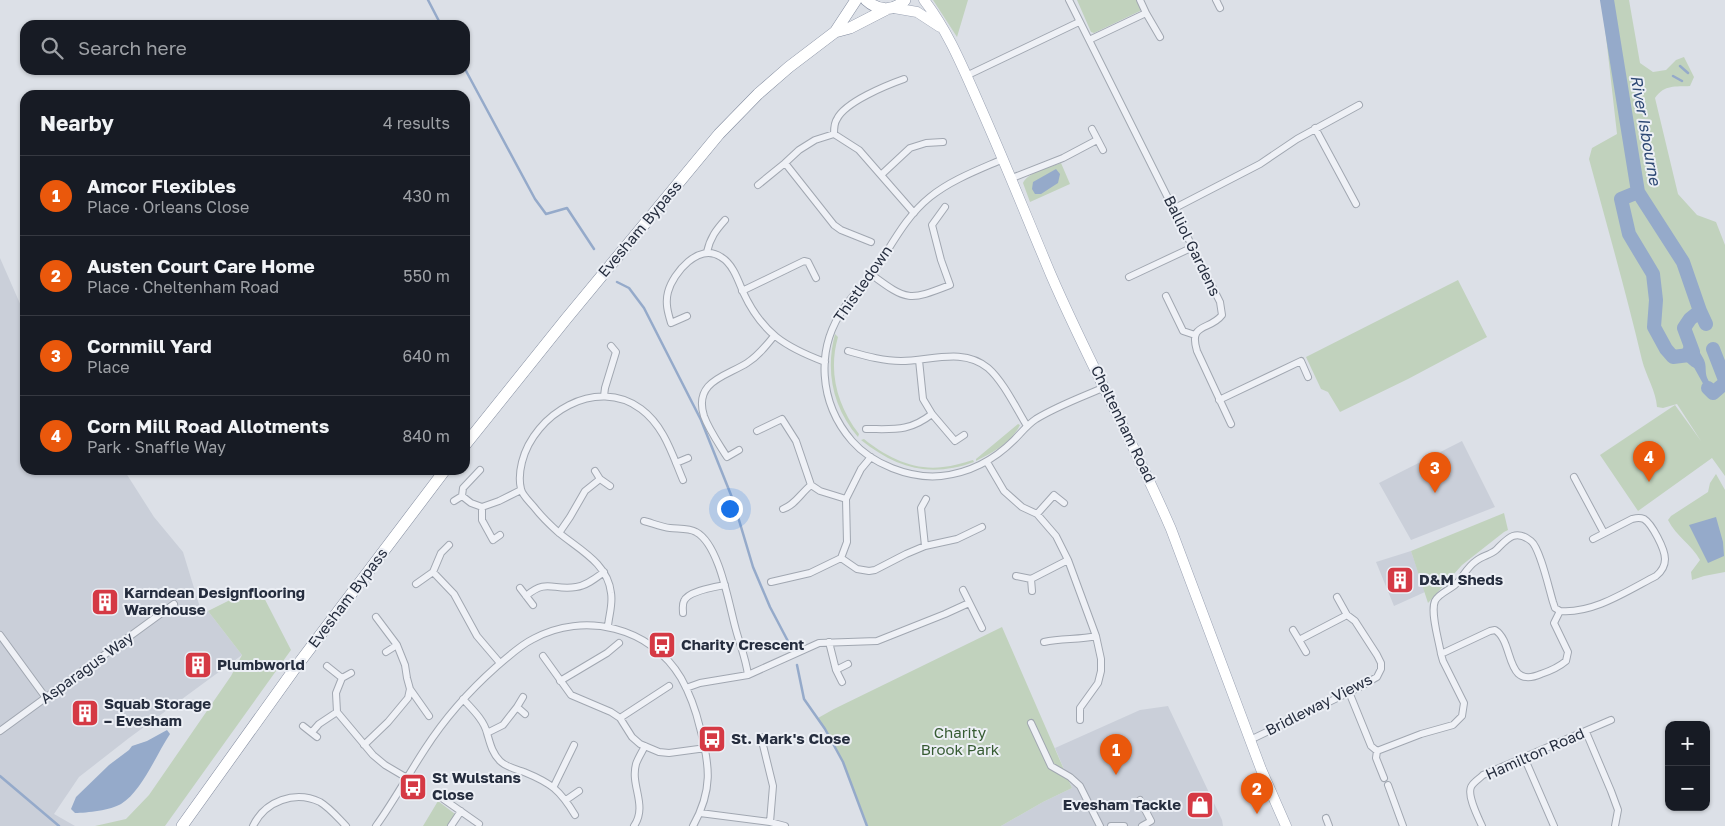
<!DOCTYPE html>
<meta charset="utf-8">
<style>
body{margin:0;font-family:"Golos Text",sans-serif;background:#242831;color:#f1f3f6}
.controls{position:absolute;right:15px;bottom:15px;display:grid;overflow:hidden;border-radius:10px;box-shadow:0 1px 4px #0004}
.controls button{width:45px;height:45px;display:grid;place-items:center;padding:0;border:0;border-bottom:1px solid #363941;background:#171b24;color:#f1f3f6;font:25px sans-serif}
.you{position:absolute;left:729px;top:508px;width:18px;height:18px;margin:-12px;border:4px solid #fff;border-radius:50%;background:#1a73e8;box-shadow:0 0 0 8px #1a73e833}
.badge{display:grid;place-items:center;width:32px;height:32px;border-radius:50%;background:#ea580c;color:#fff;font-size:16px;font-weight:700}
.pin{position:absolute;translate:-50% -41px;filter:drop-shadow(0 1px 2px #0008)}
.pin::after{content:'';position:absolute;top:26px;width:18px;height:15px;background:inherit;clip-path:polygon(0 0,100% 0,50% 100%)}
.list{margin:0;padding:0;list-style:none}
h2{display:flex;justify-content:space-between;align-items:center;height:65px;margin:0;padding:0 20px;font-size:21px}
h2 small{font-size:16px;font-weight:400;color:#9ea1a6}
.list li{display:grid;grid-template-columns:32px 1fr auto;gap:15px;align-items:center;box-sizing:border-box;height:80px;padding:0 20px;border-top:1px solid #363941}
.list b{display:block;font-size:19px;white-space:nowrap}
.list p{margin:0;font-size:16px;white-space:nowrap;color:#9ea1a6}
.list em{font-size:16px;font-style:normal;color:#9ea1a6}
.icon{flex:none;width:28px;height:28px;fill:none;stroke:currentColor;stroke-width:2;stroke-linecap:round;stroke-linejoin:round}
.map{position:relative;flex:none;width:1725px;height:826px;overflow:hidden}
.search{position:absolute;background:#171b24;box-shadow:0 1px 4px #0004;left:20px;top:20px;width:450px;height:55px;display:flex;align-items:center;gap:12px;box-sizing:border-box;padding:0 18px;border-radius:15px;color:#9ea1a6;font-size:19px}
.panel{position:absolute;background:#171b24;box-shadow:0 1px 4px #0004;left:20px;top:90px;width:450px;height:385px;border-radius:15px}
.map>svg:first-child{display:block}
</style>
<div class="map">
<svg width="1725" height="826" viewBox="0 0 1725 826">
<rect width="100%" height="100%" fill="#dce0e7"/>
<path fill="#cacfd9" d="M0,258L25,315V470H124L154,517L183,552L202,614L208,611L242,655L129,738L79,777L54,814L75,826H0Z
M1462,441L1495,507L1411,540L1379,483Z
M1411,551L1425,592L1394,606L1376,562Z
M1168,706L1222,820L1223,826H1001L1043,802L1072,788L1055,748L1140,710Z"/>
<path fill="#c1d2bd" d="M933,0H968L957,37Z
M1077,0H1137L1141,8L1140,11L1094,33L1091,32Z
M1601,0H1629L1640,63L1653,72L1666,70L1676,60L1684,57L1694,77L1690,86C1675,87 1665,84 1655,98L1678,194L1697,215L1716,222L1725,245V476L1712,458L1638,511L1600,455L1675,405L1701,441L1677,404L1663,408L1657,407C1656,391 1646,376 1642,360C1626,292 1607,226 1589,159L1592,148L1617,134L1603,10Z
M1061,163L1070,184L1030,202L1023,183C1028,172 1049,168 1061,163Z
M1458,280L1487,337L1408,379L1340,412L1328,392L1321,389L1306,357Z
M835,334L838,337C828,372 837,405 859,434L858,437C833,408 825,372 835,334Z
M1018,424L1020,425C1012,442 992,453 976,461V459Z
M864,439C886,457 914,471 943,467C953,466 963,463 973,460L974,462C930,478 896,468 861,440Z
M1716,474L1725,490V572L1704,576L1692,580L1691,572L1700,560C1692,545 1676,536 1668,520L1671,516L1708,492L1710,483Z
M1504,513L1508,530L1504,532L1462,565L1428,603L1411,551Z
M258,586L291,650L165,826H95L126,819L149,795L231,676L242,655L208,611Z
M1002,627L1072,788L1043,802L1001,826H868L843,762L818,718L834,709Z
M438,801L455,814L447,826H423Z"/>
<path fill="#95aaca" d="M1056,169L1060,174L1058,183L1041,194H1035L1032,189L1033,182Z
M1687,337H1691C1695,344 1699,351 1703,358C1709,368 1701,375 1714,387L1725,382L1717,397L1711,398L1691,362L1680,359L1679,354L1683,348Z
M1716,517L1723,542L1724,556L1708,563L1689,525Z
M167,730L170,734C156,755 142,791 121,804C111,810 87,813 75,813L71,809L76,797L109,765L129,750L132,746L147,741Z"/>
<g fill="none" stroke-linecap="round" stroke-linejoin="round">
<path stroke="#95aaca" stroke-width="2.5" d="M428,0L441,25
M1680,66L1688,73
M465,69L535,199L546,214L567,208L594,249
M1673,76L1682,81
M617,282L629,288L644,308L701,420L733,500L753,567L770,607L791,647
M797,665L804,699L825,729L843,762L867,826
M0,776L59,826"/>
<path stroke="#95aaca" stroke-width="14" d="M1607,0L1638,192L1683,262L1700,311L1690,319L1684,328L1693,352
M1638,192L1621,199L1629,234L1653,274L1656,300L1654,327L1666,349L1673,357L1689,355L1696,361
M1700,311L1706,324
M1713,349L1725,380
M1708,388L1713,393L1725,383"/>
<g stroke="#a1a7b1" stroke-width="8">
<path id="minor" d="M1069,0L1220,302L1222,315C1210,331 1188,322 1197,351L1231,424
M1216,0L1220,8
M1146,13L1160,37
M1089,40L1146,13L1140,0
M966,76L1079,22
M1315,128L1356,204
M1092,129L1103,150
M834,134C834,129 834,123 837,119C845,102 887,85 904,79
M1003,159C978,170 951,180 930,197C904,218 891,247 873,273C864,285 852,295 844,308C815,349 819,403 852,441C872,464 910,479 941,476C969,473 994,460 1014,440C1021,433 1027,425 1036,419C1057,406 1082,397 1105,387
M785,163L834,225L841,230L871,242
M881,175L910,148L926,143L943,142
M1012,178L1063,158L1097,140
M758,185L785,163L799,150L815,140L834,134L859,150L914,213
M1173,209L1260,164L1297,139L1359,105
M707,252C710,238 716,230 725,220
M872,275C907,301 909,301 950,285L941,260L932,225L945,207
M1129,277L1193,247
M742,291L804,261L808,262L816,278
M1166,296L1183,331L1195,335
M687,316L671,323C668,313 665,303 668,292C673,273 699,242 721,257C733,264 738,280 743,292C762,333 785,347 825,362
M848,351C866,356 883,361 901,361C930,361 963,347 988,368C1003,381 1016,408 1027,426
M919,360L923,399L932,414L955,441L964,435
M604,396L605,388L616,352L611,346
M1219,400L1301,361L1308,377
M866,429C894,429 909,432 932,414
M757,431L782,419L796,441L811,485L820,491L846,499
M739,450L727,457C719,444 709,430 704,416C693,381 727,376 747,363C758,356 766,346 774,336
M987,462L1004,491L1022,507L1037,514L1056,536L1068,560L1096,636L1101,659V671L1098,683L1080,708V720
M676,463L688,458
M480,470L463,488L462,496L471,503L482,507V520L493,540L500,535
M595,471L600,479L610,486
M1574,477L1604,533
M454,501L462,496
M482,507L499,501L521,490
M783,509C795,505 801,493 811,485
M1037,514L1054,495L1064,503
M644,521C652,523 661,527 670,528C678,529 689,528 696,532C720,545 729,606 736,630C740,645 746,659 748,675
M559,533L570,517L585,491L600,479
M925,546L921,508L926,499
M841,558L857,569L869,571L875,570L906,554L925,546L957,539L982,527
M433,572L454,594L477,636L500,663
M1016,576L1031,579
M771,582L810,573L841,558L847,542L846,499L861,469L871,457
M416,584L433,572L441,553L449,545
M520,588L533,605
M963,590L982,628
M1032,591L1031,579L1068,560
M526,596C547,578 553,591 576,587C586,586 596,578 604,572
M1560,611C1593,614 1627,591 1656,576C1661,572 1665,566 1665,559C1665,549 1652,524 1644,519C1639,517 1636,518 1632,519L1593,539
M683,613C683,609 682,605 684,601C688,591 715,587 725,585
M608,626C609,615 613,604 611,593C608,563 578,549 558,532C549,524 541,516 534,507C530,502 522,495 521,489C519,481 520,470 522,462C534,414 596,376 641,409C664,426 672,454 683,480
M1293,630L1299,640
M0,635L46,698
M829,642L836,670L842,682
M1044,642C1062,638 1079,640 1096,636
M386,652L397,645
M1306,652L1299,640L1347,615
M543,656L571,695L611,712L620,718L632,737L640,744L659,752L669,753L706,748
M327,666L342,678L351,673
M836,670L848,664
M560,681L607,653L619,643
M686,688L700,683L748,675L819,643L877,641L945,614L969,603
M410,689L429,716
M1349,692L1371,746L1377,751L1421,734L1453,725L1462,716L1464,703L1443,661L1441,654C1439,641 1430,612 1435,601C1439,593 1450,590 1456,584C1463,577 1467,567 1476,561C1482,556 1490,555 1496,550C1507,539 1515,528 1531,541C1540,548 1549,589 1553,602L1555,608L1560,611L1554,623L1568,652L1566,661C1559,667 1550,671 1541,674C1504,690 1515,642 1495,630L1490,631L1441,654
M523,697L517,707L525,714
M463,699C472,709 484,720 487,733C490,743 492,753 500,761C506,767 515,769 524,772C551,783 560,790 575,815
M337,712L373,755L385,765L407,778
M620,718L669,686
M1031,723L1051,766L1070,777L1080,786L1100,826
M303,726L317,737
M0,731L174,604
M312,732L319,724L337,712L336,693L342,678
M1586,732L1611,791L1618,810L1615,826
M487,733L503,725L517,707
M761,737L773,786L770,822
M1250,740L1358,688L1377,677L1381,669V663L1377,655L1355,621L1347,615L1337,597
M364,745L388,722L408,698L410,689L407,678L405,665L397,645L376,617
M1377,751L1376,758L1384,778
M1524,757L1554,826
M1388,785L1403,826
M554,786L574,745
M439,796L479,824
M566,800L579,791
M1140,800L1151,821L1142,826
M700,813L770,822L785,826
M1326,818L1329,826
M253,826C265,801 295,790 320,802C330,808 338,818 346,826
M376,826C394,801 408,775 425,749C445,718 469,691 496,667C508,657 519,646 533,639C584,611 651,627 681,678C690,694 696,711 700,728C710,766 713,790 693,826
M451,826L461,811
M634,826C648,805 630,786 636,764C638,758 642,752 645,746
M1111,826H1124
M1482,826C1478,817 1467,796 1471,787C1473,782 1479,779 1483,775L1611,720"/>
</g>
<g stroke="#9ba3b4" stroke-width="11">
<path id="primary" d="M924,0C948,31 963,68 979,104C1004,160 1027,218 1051,275C1088,361 1134,443 1171,529L1261,769L1286,826
M894,8L917,12L940,27"/>
</g>
<g stroke="#838c9f" stroke-width="12">
<path id="trunk" d="M866,0C878,11 893,12 905,0
M835,32L850,28L887,9
M465,445L566,319L719,134L758,94L789,67L835,32L856,0
M182,826L293,671L445,470"/>
</g>
<use href="#minor" stroke="#eff1f6" stroke-width="6"/>
<use href="#primary" stroke="#fff" stroke-width="10"/>
<use href="#trunk" stroke="#fff" stroke-width="11"/>
</g>
<defs>
<g id="building-square" transform="scale(1.4375)"><rect x="-9" y="-9" width="18" height="18" rx="4" fill="#d53944" stroke="#eceff5"/><path d="M-4-6H4V6H1V3H-1V6H-4ZM-2.5-4.3h1.7v1.8h-1.7ZM.8-4.3h1.7v1.8H.8ZM-2.5-1h1.7V.8h-1.7ZM.8-1h1.7V.8H.8Z" fill="#fff"/></g>
<g id="bus-square" transform="scale(1.4375)"><rect x="-9" y="-9" width="18" height="18" rx="4" fill="#d53944" stroke="#eceff5"/><path d="M-5-6H5V4H4V6H2V4H-2V6H-4V4H-5ZM-3.5-4V0h7V-4ZM-3.5 1.2v1.5H-2V1.2ZM2 1.2v1.5H3.5V1.2Z" fill="#fff"/></g>
<g id="shop-square" transform="scale(1.4375)"><rect x="-9" y="-9" width="18" height="18" rx="4" fill="#d53944" stroke="#eceff5"/><path d="M-5-2.5h2.3a2.7 3.5 0 0 1 5.4 0H5L5.5 6h-11ZM-1.5-2.5h3a1.5 2.3 0 0 0-3 0Z" fill="#fff"/></g>
</defs>
<g fill-rule="evenodd">
<use href="#building-square" x="1400" y="580"/>
<use href="#building-square" x="105" y="602"/>
<use href="#bus-square" x="662" y="645"/>
<use href="#building-square" x="198" y="665"/>
<use href="#building-square" x="85" y="713"/>
<use href="#bus-square" x="712" y="739"/>
<use href="#bus-square" x="413" y="787"/>
<use href="#shop-square" x="1200" y="805"/>
</g>
<g text-anchor="middle" stroke-width="4" stroke-linejoin="round" paint-order="stroke">
<g font-size="15" fill="#252d3e" stroke="#eceff5">
<text transform="translate(640 229) rotate(-50)" y="5">Evesham Bypass</text>
<text transform="translate(1192 246) rotate(64)" y="5">Balliol Gardens</text>
<text transform="translate(863 284) rotate(-55)" y="5">Thistledown</text>
<text transform="translate(1123 424) rotate(64)" y="5">Cheltenham Road</text>
<text transform="translate(348 598) rotate(-53)" y="5">Evesham Bypass</text>
<text transform="translate(87 668) rotate(-36)" y="5">Asparagus Way</text>
<text transform="translate(1319 705) rotate(-27)" y="5">Bridleway Views</text>
<text transform="translate(1535 754) rotate(-24)" y="5">Hamilton Road</text>
</g>
<g font-size="15" font-weight="bold" fill="#252d3e" stroke="#eceff5" text-anchor="start">
<text x="1419" y="585">D&amp;M Sheds</text>
<text x="124" y="598">Karndean Designflooring<tspan x="124" dy="17">Warehouse</tspan></text>
<text x="681" y="650">Charity Crescent</text>
<text x="217" y="670">Plumbworld</text>
<text x="104" y="709">Squab Storage<tspan x="104" dy="17">– Evesham</tspan></text>
<text x="731" y="744">St. Mark's Close</text>
<text x="432" y="783">St Wulstans<tspan x="432" dy="17">Close</tspan></text>
<text x="1181" y="810" text-anchor="end">Evesham Tackle</text>
</g>
<g font-size="15" fill="#365b32" stroke="#eceff5">
<text x="960" y="738">Charity<tspan x="960" dy="17">Brook Park</tspan></text>
</g>
<g font-size="16" font-style="italic" fill="#2d4874" stroke="#eceff5">
<text transform="translate(1646 130) rotate(80)" y="6">River Isbourne</text>
</g>
</g>
</svg>
<div class="controls">
<button>+</button>
<button>−</button>
</div>
<div class="you"></div>
<div class="pin badge" style="left:1116px;top:775px">1</div>
<div class="pin badge" style="left:1257px;top:814px">2</div>
<div class="pin badge" style="left:1435px;top:493px">3</div>
<div class="pin badge" style="left:1649px;top:482px">4</div>
<div class="search"><svg class="icon" aria-label="search" viewBox="0 0 24 24"><circle cx="10" cy="10" r="6"/><path d="M15 15l6 6"/></svg>Search here</div>
<section class="panel">
<h2>Nearby<small>4 results</small></h2>
<ul class="list">
<li><span class="badge">1</span><div><b>Amcor Flexibles</b><p>Place · Orleans Close</p></div><em>430 m</em></li>
<li><span class="badge">2</span><div><b>Austen Court Care Home</b><p>Place · Cheltenham Road</p></div><em>550 m</em></li>
<li><span class="badge">3</span><div><b>Cornmill Yard</b><p>Place</p></div><em>640 m</em></li>
<li><span class="badge">4</span><div><b>Corn Mill Road Allotments</b><p>Park · Snaffle Way</p></div><em>840 m</em></li>
</ul>
</section>
</div>
